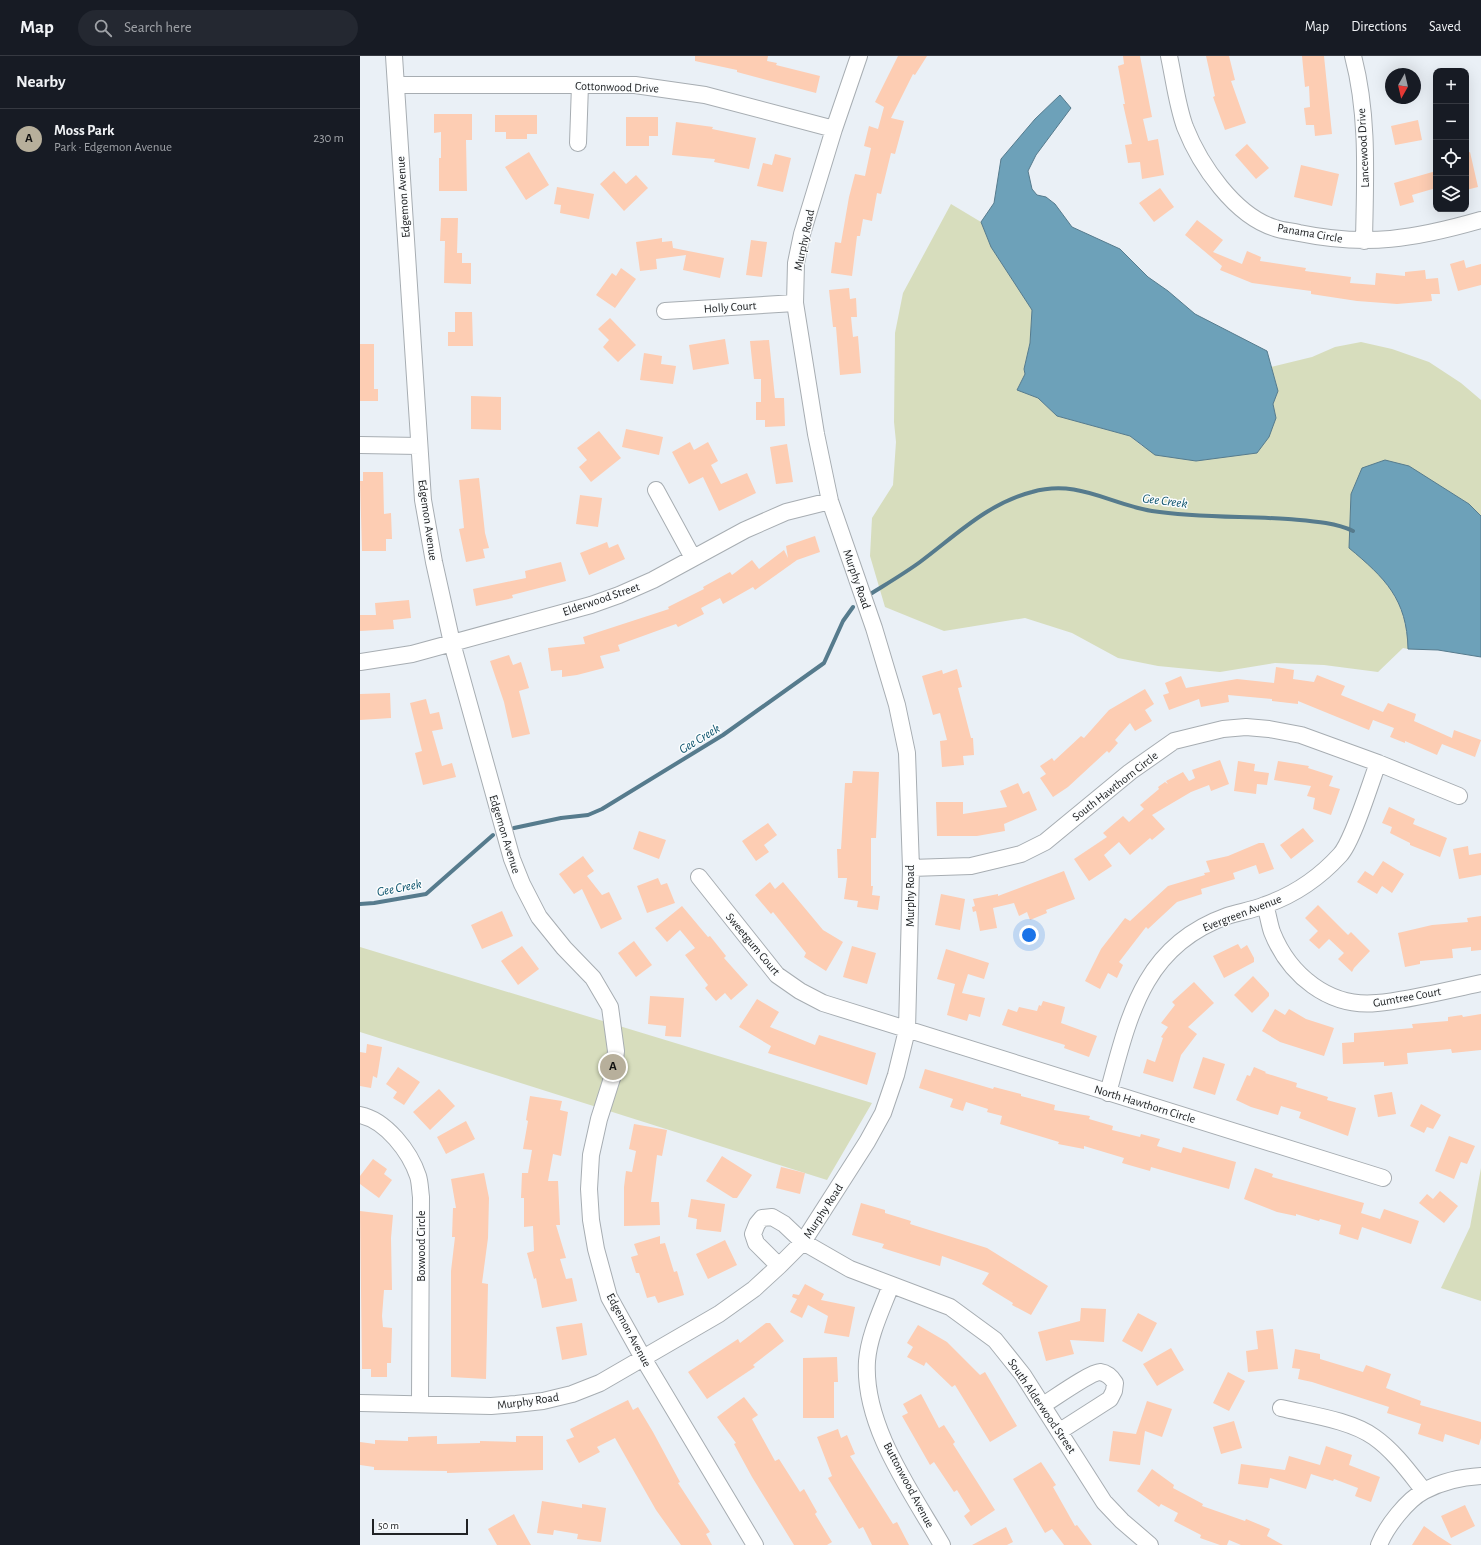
<!DOCTYPE html>
<meta charset="utf-8">
<style>
body{margin:0;font-family:"Alegreya Sans",sans-serif;background:#242831;color:#f1f3f6}
.controls{position:absolute;right:12px;top:12px;display:grid;overflow:hidden;border-radius:8px;box-shadow:0 4px 16px #0002}
.controls button{width:36px;height:36px;display:grid;place-items:center;padding:0;border:0;border-bottom:1px solid #363941;background:#171b24;color:#f1f3f6;font:20px sans-serif}
.compass{position:absolute;left:1025px;top:12px;width:36px;height:36px;border-radius:50%;background:#171b24;box-shadow:0 4px 16px #0002;rotate:188deg}
.scale{position:absolute;left:12px;bottom:10px;width:96px;box-sizing:border-box;padding-left:4px;border:2px solid #212325;border-top:0;font-size:11px;line-height:14px;white-space:nowrap;color:#212325;-webkit-text-stroke:3px #fbfdfe;paint-order:stroke}
.you{position:absolute;left:669px;top:879px;width:14px;height:14px;margin:-10px;border:3px solid #fff;border-radius:50%;background:#1a73e8;box-shadow:0 0 0 6px #1a73e833}
.badge{display:grid;place-items:center;width:26px;height:26px;border-radius:50%;background:#b7af9b;color:#111;font-size:13px;font-weight:700}
.pin{position:absolute;translate:-50% -50%;border:2px solid #fff;box-shadow:0 1px 4px #0006}
.list{margin:0;padding:0;list-style:none}
h2{display:flex;justify-content:space-between;align-items:center;height:52px;margin:0;padding:0 16px;font-size:17px}
h2 small{font-size:13px;font-weight:400;color:#9ea1a6}
.list li{display:grid;grid-template-columns:26px 1fr auto;gap:12px;align-items:center;box-sizing:border-box;height:60px;padding:0 16px;border-top:1px solid #363941}
.list b{display:block;font-size:15px;white-space:nowrap}
.list p{margin:0;font-size:13px;white-space:nowrap;color:#9ea1a6}
.list em{font-size:13px;font-style:normal;color:#9ea1a6}
.icon{flex:none;width:22px;height:22px;fill:none;stroke:currentColor;stroke-width:2;stroke-linecap:round;stroke-linejoin:round}
.map{position:relative;flex:none;width:1121px;height:1489px;overflow:hidden}
header{display:flex;align-items:center;gap:24px;box-sizing:border-box;height:56px;padding:0 20px;background:#171b24;border-bottom:1px solid #363941}
header strong{font-size:19px}
nav{display:flex;gap:22px;margin-inline-start:auto;font-size:14px}
.search{width:280px;height:36px;background:#242831;display:flex;align-items:center;gap:10px;box-sizing:border-box;padding:0 14px;border-radius:22px;color:#9ea1a6;font-size:15px}
main{display:flex}
aside{flex:1;background:#171b24}
.map>svg:first-child{display:block}
</style>
<header>
<strong>Map</strong>
<div class="search"><svg class="icon" aria-label="search" viewBox="0 0 24 24"><circle cx="10" cy="10" r="6"/><path d="M15 15l6 6"/></svg>Search here</div>
<nav><a>Map</a><a>Directions</a><a>Saved</a></nav>
</header>
<main>
<aside>
<h2>Nearby<small></small></h2>
<ul class="list">
<li><span class="badge">A</span><div><b>Moss Park</b><p>Park · Edgemon Avenue</p></div><em>230 m</em></li>
</ul>
</aside>
<div class="map">
<svg width="1121" height="1489" viewBox="0 0 1121 1489">
<rect width="100%" height="100%" fill="#eaf0f6"/>
<path fill="#d7ddbd" d="M591,148L621,166L631,191L672,254L670,287L664,313L665,318L657,334L678,342L697,360L770,380L782,390L836,405L864,400L916,362L913,348L918,335L911,311L952,301L975,291L1001,286L1032,293L1069,306L1101,327L1121,344V460L1109,448L1077,428L1008,508C1035,533 1047,556 1048,593L1043,592L1018,616L964,609L915,607L860,616L798,610L758,602L712,577L665,562L584,575L525,551L510,500L512,462L533,429L536,386L534,366L535,277L543,237Z
M0,891L512,1047L467,1124L0,976Z
M1121,1112V1245L1081,1232L1110,1171Z"/>
<path fill="#6da1b9" stroke="#567b8d" d="M700,39L711,52L676,99L668,115L672,133L677,139L686,141L695,148L712,171L760,193L788,221L808,235L835,258L907,295L918,335L913,348L916,362L909,381L897,397L836,405L795,399L770,380L697,360L678,342L657,334L665,318L664,313L670,287L672,254L631,191L621,166L634,147L641,103L675,63Z
M1025,404L1049,410L1109,448L1121,460V601L1078,594L1048,593C1047,543 1025,522 989,492L991,438L1002,412Z"/>
<g fill="none" stroke-linecap="round" stroke-linejoin="round">
<path stroke="#567b8d" stroke-width="4" d="M512,537C528,527 545,517 560,506C595,480 628,447 672,436C718,423 749,448 792,455C837,462 883,460 928,463C949,465 974,466 993,475
M154,772L201,762L228,759L242,753L363,679L464,607L483,565L493,551
M0,848L14,847L66,838L133,779"/>
</g>
<path fill="#fdcdb3" d="M335,0H408L407,5L417,7L416,9L460,20L456,37L377,16V14L335,5Z
M538,0H567L555,19L553,18L531,62L544,65L535,98L531,97L521,138L517,137L512,165L503,163L500,180H497L492,220L471,217L475,186L481,187L489,141L495,118L505,120L511,92L504,90L509,70L518,73L524,51L515,46Z
M763,0H780L792,61L783,63L788,85L798,83L804,119L782,123L780,106L768,107L765,89L772,88L763,48H765L758,10L764,8Z
M846,0H869L875,24L871,25L886,67L865,74L853,41L855,40Z
M942,0H964L972,78L955,80L954,69H946L944,52L950,51L949,30L945,31Z
M74,58H112V84H106L107,135H79V102H81V76L74,77Z
M135,59H177V78H167V83H146V76H135Z
M266,61H298V80H289V90H266Z
M1058,64L1062,84L1035,89L1031,70Z
M316,66L353,71L352,73L396,82L389,113L354,106L355,103L312,99Z
M887,88L909,112L896,123L875,99Z
M169,96L189,129L166,144L145,111Z
M1110,96L1118,131L1106,134V97Z
M415,98L431,102L423,136L397,130L403,107L412,109Z
M941,109L979,118L972,150L934,141Z
M254,115L266,128L276,119L288,132L264,155L240,128Z
M1076,115V132L1052,139L1054,146L1040,150L1034,127Z
M197,131L234,138L229,163L200,157L201,149L194,148Z
M800,132L814,151L794,166L779,147Z
M81,162H98L97,197H102V207H111V228L84,227L85,185H80Z
M837,164L863,184L853,196L882,208L887,195L901,201L900,205L946,212L945,215L991,221L990,227L1015,229L1016,217L1045,220V216L1065,214L1066,223L1078,222L1080,238H1071L1072,245L1037,248L997,245L951,238V235L892,227L860,214L862,210L825,179Z
M302,182V186L312,185L313,192L364,202L360,222L323,214L326,199L296,203L297,213L280,215L276,186Z
M391,184L407,186L402,221L386,219Z
M1104,204L1106,212L1121,208V229L1098,235L1090,208Z
M261,212L276,223L255,252L236,239L252,217L256,220Z
M489,232L490,243L496,242L497,261H491L493,281L498,280L501,317L480,319L476,271H473L469,234Z
M95,256H112L113,290H88V276H95Z
M250,262L276,289L258,306L243,291L249,284L238,273Z
M365,283L369,308L333,314L329,289Z
M409,284L415,342H424L425,370L405,371V364H396V346H401V323H394L390,285Z
M0,288H14V333H18V345H0Z
M284,297L302,300L301,308L316,310L313,328L280,324Z
M111,340L141,341V374L111,373Z
M266,373L303,381L299,399L262,391Z
M239,375L261,402L231,426L219,411L227,404L217,392Z
M330,386L334,394L348,386L358,405L351,409L361,428L387,417L396,437L359,455L343,421L329,428L312,396Z
M427,388L433,426L416,428L410,391Z
M3,416H23L24,458L31,457L32,483H26V495H2L0,425H3Z
M119,422L125,477L129,492L123,493L125,502L106,506L99,473L104,472L99,424Z
M220,439L242,442L238,471L216,468Z
M455,480L460,496L437,504L395,534L393,531L363,548L360,542L341,552L344,558L318,571L316,568L258,589L260,595L240,600L244,612L217,619L202,621V614L191,615L188,592L225,588L223,581L309,553L308,551L344,533L343,531L370,516L372,519L392,504L399,513L424,494L428,502L426,490Z
M247,486L249,492L258,488L265,503L229,519L220,497Z
M201,506L206,525L152,539L153,542L116,550L113,533L166,522L165,515Z
M49,544L51,562L33,564L34,573L0,575V559H16L15,547Z
M149,599L153,609L161,606L169,632L159,635L170,678L152,682L144,646L130,605Z
M916,611L934,614L933,623L954,626L957,619L985,630L981,639L1023,656L1028,647L1056,658L1054,665L1092,682L1094,674L1121,684L1115,701L1082,688L1077,699L1045,685V687L1030,681L1034,672L1013,664L1009,674L938,645V648L912,645V643L868,639L869,646L841,651L839,643L809,654L803,639L809,637L805,627L821,620L826,632L877,623L914,627Z
M597,613L602,631L598,632L611,682H613L614,699L603,700L604,709L582,711L580,685L587,684L580,657L573,659L562,620L582,614L583,618Z
M785,633L794,648L785,654L792,665L775,675L770,667L755,684L758,687L749,697L747,695L708,731L693,741L680,722L686,718L680,710L692,702L694,705L721,680L724,682L749,654Z
M30,637L31,662L0,664V638Z
M66,643L70,658L79,656L83,673L72,675L82,710L92,707L96,721L63,729L55,697L62,695L50,647Z
M860,704L869,728L851,735L849,729L831,736L792,759L805,773L792,784L790,782L770,799L759,786L744,799L752,810L729,825L714,803L747,781L743,777L763,760L769,766L784,753L780,749L799,733L798,731L805,726L808,728L806,725L823,716L829,725L835,722L832,714Z
M878,705L895,708L894,715L909,717L907,729L897,728L896,738L874,735Z
M918,705L949,710L948,712L973,720L969,730L980,733L971,759L953,753L955,742L947,740L951,730L914,724Z
M493,715L519,716L516,782H511V830H513L512,839L520,840L518,854L497,851L498,845L484,843L487,822H478L477,793H481L485,727H492Z
M658,727L663,738L669,735L677,754L644,768L645,775L617,780H577L576,746H603V758L647,751L640,735Z
M1029,751L1055,763L1053,768L1087,782L1080,801L1050,789V787L1030,777L1032,771L1022,767Z
M408,767L417,779L404,789L409,796L396,805L382,785Z
M943,772L954,785L931,803L920,789Z
M279,775L306,784L299,803L273,793Z
M899,787H904L914,813L899,818L896,809L873,817L875,823L841,833L842,838L817,846L788,873L786,871L759,906L763,909L757,922L748,917L740,933L725,925L741,893L765,862L770,865L808,830L845,819L844,817L850,816L846,805L868,800Z
M1108,790L1109,799L1121,797V819L1099,823L1093,793Z
M223,800L234,815L227,820L242,839L249,836L262,863L241,873L222,833L214,838L199,818Z
M1023,805L1044,818L1032,837L1022,830L1017,838L997,826L1005,815L1013,820Z
M704,815L715,843L686,854L687,857L670,864L667,856L659,860L654,847L633,852L637,872L620,875L616,855L613,856L612,851L615,850L613,843L638,838V840Z
M298,822L301,829L307,827L315,847L287,857L277,830Z
M410,826L415,833L423,826L463,874L483,886L466,915L444,901L446,897L413,856L411,858L395,839Z
M581,838L605,843L600,874L575,869Z
M958,849L988,879L991,876L1010,895L994,912L992,916L978,903L984,897L969,883L959,893L949,884L958,875L945,862Z
M322,850L348,881L350,880L366,900L364,902L388,929L371,944L365,937L356,945L345,932L348,929L325,899L335,892L320,874L307,886L295,872Z
M142,855L153,880L122,893L111,869Z
M1121,860V894L1111,895V891L1092,893L1093,902L1060,905V908L1045,911L1038,877L1072,869L1108,866L1107,862Z
M274,885L292,909L276,921L258,897Z
M878,888L881,893L887,889L894,902V906L864,922L853,900Z
M162,890L179,913L158,929L141,905Z
M492,890L516,897L507,928L483,921Z
M586,893L629,907L624,923L608,918L602,937L625,942L620,961L609,958L607,965L587,959L595,928L577,923Z
M893,920L909,937V940L892,957L874,939Z
M834,926L854,947L828,971L837,978L821,999L813,1026L783,1017L787,1003L795,1006L803,982L801,981L808,971L801,967L815,949L812,946Z
M290,940L324,942L321,981L305,980L306,970L288,968Z
M397,943L419,956L410,971L455,989L459,979L516,997L507,1029L408,997L411,990L379,971Z
M683,945L705,951L701,967L737,980L729,1001L704,992L705,989L642,969L648,953L657,956L659,951L677,955L679,949L681,950Z
M915,953L925,959L929,953L946,963L974,972L964,1000L920,986L902,975Z
M1121,958V994L1092,997L1091,993L1047,997L1048,1008L1024,1010V1006L983,1008L982,987L994,986V977L1053,972L1052,968L1088,965V961L1102,959L1103,961Z
M7,988L22,991L17,1022L13,1020L11,1032L0,1030V996L6,997Z
M843,1001L865,1008L855,1039L833,1032Z
M38,1011L60,1026L44,1049L33,1042L37,1036L26,1028Z
M894,1011L906,1016L905,1017L937,1027L936,1031L968,1041L967,1044L996,1052L988,1080L939,1062L941,1056L921,1050L918,1059L891,1051L876,1044L887,1019L890,1020Z
M565,1013L633,1033L634,1031L661,1038V1040L695,1049L694,1054L730,1060L729,1063L753,1070L752,1074L780,1081L781,1078L800,1083L797,1090L821,1097L823,1091L876,1106L869,1133L791,1111L790,1115L762,1107L764,1102L724,1090V1093L698,1088L699,1086L640,1068L642,1060L627,1056L628,1053L606,1046L603,1055L590,1051L593,1043L559,1032Z
M79,1033L95,1050L70,1074L53,1056Z
M1032,1036L1036,1058L1018,1061L1014,1039Z
M170,1040L202,1045L200,1054L208,1056L201,1100L193,1098L188,1125H198L200,1169H196L206,1202L200,1203L206,1223L212,1222L217,1245L182,1252L176,1222L174,1223L167,1197L174,1195L173,1170L164,1171V1142H161L162,1117H168L172,1094L163,1093L168,1065L166,1064Z
M1061,1048L1081,1059L1073,1073L1067,1071L1064,1077L1050,1070Z
M106,1065L115,1083L86,1098L77,1081Z
M274,1068L307,1074L302,1100L297,1099L291,1146H299L300,1169L264,1170V1131L266,1115L272,1116L276,1095L269,1093Z
M1089,1080L1115,1090L1107,1108L1101,1106L1094,1123L1075,1115Z
M362,1100L392,1119L377,1142H373L346,1125Z
M13,1103L27,1113L24,1118L32,1124L19,1142L0,1128V1120Z
M421,1111L445,1117L440,1138L416,1132Z
M895,1112L913,1118L912,1121L1004,1147L1001,1157L1020,1163L1024,1153L1059,1165L1051,1188L1002,1171L998,1184L979,1178L981,1169L960,1163L959,1165L936,1158V1160L917,1156L884,1143Z
M124,1117L129,1142L128,1182L122,1227L128,1228L126,1323L91,1321V1215L95,1181H92L93,1152H96L91,1123Z
M1080,1135L1098,1150L1084,1167L1059,1147L1067,1138L1073,1143Z
M331,1143L365,1148L361,1176L336,1173L337,1163L328,1161Z
M501,1147L525,1154V1157L551,1165L550,1168L627,1192L688,1230L671,1259L652,1249L653,1247L622,1228L629,1217L582,1200L580,1210L522,1192L524,1188L492,1179Z
M0,1155L33,1159L31,1182L32,1234H24L22,1260L23,1271L32,1272L31,1307H27V1321H11V1313H2Z
M300,1180V1188L305,1187L314,1216L317,1215L324,1239L298,1247L295,1240L287,1242L279,1217H276L271,1201L278,1199L274,1188Z
M365,1184L377,1209L348,1223L336,1198Z
M445,1228L464,1238L461,1244L495,1251L489,1281L464,1277L468,1260L448,1249L442,1262L430,1256L437,1243L432,1241L433,1238L439,1239Z
M721,1252L746,1253L744,1286L710,1284L714,1298L686,1305L678,1276L720,1265Z
M778,1257L797,1267L782,1296L762,1285Z
M222,1267L227,1299L202,1304L196,1271Z
M406,1267H410L424,1285L393,1309L395,1311L347,1343L328,1316L378,1283L380,1287Z
M558,1269L587,1286L620,1319L625,1316L657,1370L630,1386L595,1329L592,1331L566,1306L564,1310L547,1301L553,1291L547,1287Z
M913,1273L918,1313L888,1316L886,1295L898,1293L896,1275Z
M811,1292L824,1314L797,1330L783,1308Z
M935,1293L960,1298V1303L1003,1316L1006,1309L1031,1318L1026,1332L1061,1345L1060,1349L1121,1366V1382L1119,1389L1085,1378L1083,1386L1058,1378L1061,1368L1027,1357L1029,1351L952,1326L938,1323L940,1313L932,1312Z
M477,1301L478,1326H474V1362H443V1302Z
M868,1316L885,1325L869,1355L853,1347Z
M561,1338L579,1372L584,1369L595,1386L593,1388L635,1454L611,1470L604,1460L610,1455L597,1434L594,1436L574,1406L570,1409L542,1360L548,1357L543,1348Z
M384,1341L398,1359L392,1363L415,1405L419,1403L440,1436L444,1433L457,1456L455,1458L472,1486L467,1489H434L392,1421L374,1388L376,1387L357,1361Z
M268,1344L273,1354L278,1351L293,1376L320,1426L318,1427L350,1476L346,1478L352,1489H321L296,1454L255,1382L237,1391L240,1396L219,1407L206,1384L214,1381L210,1373Z
M787,1345L812,1353L802,1381L785,1375L780,1409L749,1405L753,1375L776,1378Z
M874,1365L882,1392L861,1398L853,1371Z
M478,1373L481,1382L487,1379L495,1398L490,1400L533,1468L537,1466L549,1489H512L503,1471L499,1473L468,1422L472,1420L457,1381Z
M77,1380V1388L120,1387V1385L156,1386V1380H183V1414L87,1417V1415L14,1414V1411L0,1409V1386L15,1388V1384L48,1385V1381Z
M966,1390L992,1399L989,1409L1020,1421L1011,1446L995,1440L998,1432L974,1423L973,1425L951,1418L946,1433L910,1422L908,1432L878,1428L881,1408L925,1414L929,1400L960,1409Z
M681,1406L696,1429L693,1431L715,1470L717,1469L732,1489H704L692,1473L685,1477L653,1423Z
M792,1413L814,1429L813,1432L843,1448L842,1450L885,1465L886,1463L910,1473L907,1480L923,1489H881L869,1484L867,1489H860L840,1482L841,1479L814,1465L818,1457L801,1448L799,1451L777,1435Z
M182,1445L222,1452V1448L246,1452L241,1486L217,1483L218,1478L194,1474L193,1479L177,1477Z
M1105,1449L1115,1470L1091,1482L1081,1460Z
M154,1458L158,1466L171,1489H137L128,1473Z
M1064,1470L1078,1480L1092,1489H1052Z
M646,1471L653,1486L647,1489H612Z"/>
<g fill="none" stroke-linecap="round" stroke-linejoin="round">
<g stroke="#a7adb2" stroke-width="18">
<path id="minor" d="M34,0L63,444L74,506L92,587L152,803L162,828L179,861L204,892L233,922L250,951L256,995L253,1019L239,1063L231,1099L229,1133L231,1164L236,1193L249,1241L283,1302L395,1489
M809,0C814,23 817,49 825,71C840,109 875,160 915,172C923,175 931,175 939,177C1007,191 1055,183 1121,164
M993,0C1009,60 1005,124 1004,185
M36,29H275L345,39L474,73
M218,87L220,29
M305,255L435,247
M0,389L59,390
M296,434L333,502
M0,606L52,598L231,549L259,539L293,524L385,474L426,456L470,445
M551,812L611,810L661,798L685,786L770,716L814,685L863,673L886,671L909,673L941,679L1018,707L1099,740
M339,821L417,919L440,935L463,947L1023,1122
M905,849C908,858 909,867 912,876C929,919 969,952 1017,947C1050,944 1088,934 1121,927
M748,1037C769,960 783,890 867,860C879,856 893,854 905,849C934,839 959,822 980,799C993,785 1010,728 1018,707
M0,1059C26,1064 50,1096 58,1120C60,1126 60,1134 61,1141L60,1347
M419,1210L396,1187L393,1178L397,1168L402,1162L412,1161L424,1168L443,1186L490,1213L590,1251L635,1284L663,1319L744,1446L762,1465L790,1489
M531,1229C522,1253 509,1279 507,1305C503,1370 551,1435 582,1489
M0,1347L131,1350L156,1348L183,1345L212,1338L240,1327L359,1258L394,1233L419,1210L443,1186L507,1086L523,1057L536,1019L547,974L551,812L547,697L537,649L514,572L470,445L456,378L435,247L436,207L442,178L474,73L499,0
M683,1349C693,1343 731,1316 740,1316C747,1317 752,1322 755,1327L754,1335L750,1343L700,1375
M921,1352C950,1359 990,1364 1014,1381C1034,1395 1049,1416 1064,1435
M1019,1489C1026,1471 1047,1444 1064,1435C1081,1426 1102,1421 1121,1420"/>
</g>
<use href="#minor" stroke="#fff" stroke-width="16"/>
</g>
<g text-anchor="middle" stroke-width="3" stroke-linejoin="round" paint-order="stroke">
<g font-size="12" fill="#212325" stroke="#fbfdfe">
<text transform="translate(257 31) rotate(2)" y="4">Cottonwood Drive</text>
<text transform="translate(1003 92) rotate(-93)" y="4">Lancewood Drive</text>
<text transform="translate(43 141) rotate(-94)" y="4">Edgemon Avenue</text>
<text transform="translate(950 177) rotate(10)" y="4">Panama Circle</text>
<text transform="translate(444 184) rotate(-78)" y="4">Murphy Road</text>
<text transform="translate(370 251) rotate(-4)" y="4">Holly Court</text>
<text transform="translate(68 464) rotate(82)" y="4">Edgemon Avenue</text>
<text transform="translate(497 523) rotate(71)" y="4">Murphy Road</text>
<text transform="translate(241 543) rotate(-19)" y="4">Elderwood Street</text>
<text transform="translate(755 730) rotate(-38)" y="4">South Hawthorn Circle</text>
<text transform="translate(145 778) rotate(73)" y="4">Edgemon Avenue</text>
<text transform="translate(550 840) rotate(-90)" y="4">Murphy Road</text>
<text transform="translate(882 857) rotate(-21)" y="4">Evergreen Avenue</text>
<text transform="translate(393 888) rotate(50)" y="4">Sweetgum Court</text>
<text transform="translate(1047 941) rotate(-10)" y="4">Gumtree Court</text>
<text transform="translate(785 1048) rotate(17)" y="4">North Hawthorn Circle</text>
<text transform="translate(463 1155) rotate(-57)" y="4">Murphy Road</text>
<text transform="translate(61 1190) rotate(-90)" y="4">Boxwood Circle</text>
<text transform="translate(269 1274) rotate(62)" y="4">Edgemon Avenue</text>
<text transform="translate(168 1345) rotate(-8)" y="4">Murphy Road</text>
<text transform="translate(682 1350) rotate(56)" y="4">South Alderwood Street</text>
<text transform="translate(549 1429) rotate(62)" y="4">Buttonwood Avenue</text>
</g>
<g font-size="13" font-style="italic" fill="#0c536c" stroke="#fbfdfe">
<text transform="translate(805 444) rotate(7)" y="5">Gee Creek</text>
<text transform="translate(339 682) rotate(-31)" y="5">Gee Creek</text>
<text transform="translate(39 831) rotate(-11)" y="5">Gee Creek</text>
</g>
</g>
</svg>
<div class="controls">
<button>+</button>
<button>−</button>
<button><svg class="icon" aria-label="locate" viewBox="0 0 24 24"><circle cx="12" cy="12" r="6"/><path d="M12 2v4M12 18v4M2 12h4M18 12h4"/></svg></button>
<button><svg class="icon" aria-label="layers" viewBox="0 0 24 24"><path d="M12 4l9 5-9 5-9-5zM3 14l9 5 9-5"/></svg></button>
</div>
<svg class="compass" viewBox="-18 -18 36 36"><path d="M0-13l5 13h-10z" fill="#e53935"/><path d="M0 13l5-13h-10z" fill="#9ea1a6"/></svg>
<div class="scale">50 m</div>
<div class="you"></div>
<div class="pin badge" style="left:253px;top:1011px">A</div>
</div>
</main>
